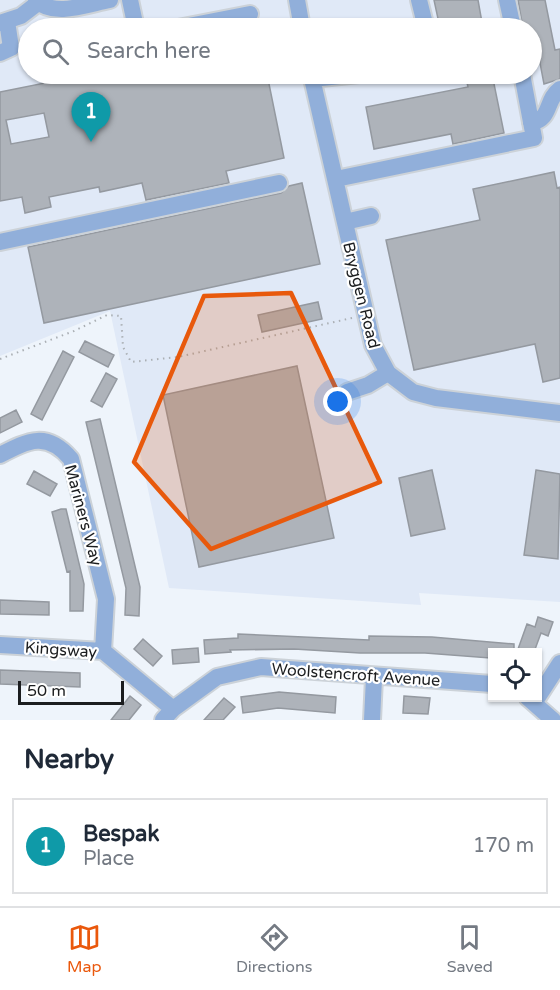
<!DOCTYPE html>
<style>
body{margin:0;font-family:"Varela Round",sans-serif;background:#f6f6f7;color:#1f2937}
.controls{position:absolute;right:18px;bottom:18px;display:grid;overflow:hidden;border-radius:0px;box-shadow:0 2px 4px #0004}
.controls button{width:54px;height:54px;display:grid;place-items:center;padding:0;border:0;border-bottom:2px solid #e0e1e3;background:#fff;color:#1f2937;font:30px sans-serif}
.scale{position:absolute;left:18px;bottom:15px;width:106px;box-sizing:border-box;padding-left:6px;border:3px solid #1b1d1f;border-top:0;font-size:16px;line-height:21px;white-space:nowrap;color:#1b1d1f;-webkit-text-stroke:4px #fff;paint-order:stroke}
.you{position:absolute;left:338px;top:402px;width:21px;height:21px;margin:-15px;border:4px solid #fff;border-radius:50%;background:#1a73e8;box-shadow:0 0 0 9px #1a73e833}
.badge{display:grid;place-items:center;width:39px;height:39px;border-radius:50%;background:#ea580c;color:#fff;font-size:20px;font-weight:700}
.pin{position:absolute;translate:-50% -50px;filter:drop-shadow(0 2px 3px #0008)}
.pin::after{content:'';position:absolute;top:32px;width:21px;height:18px;background:inherit;clip-path:polygon(0 0,100% 0,50% 100%)}
.list{margin:0;padding:0;list-style:none}
h2{display:flex;justify-content:space-between;align-items:center;height:78px;margin:0;padding:0 24px;font-size:26px}
h2 small{font-size:20px;font-weight:400;color:#747a83}
.list li{display:grid;grid-template-columns:39px 1fr auto;gap:18px;align-items:center;box-sizing:border-box;height:96px;margin:0 12px 12px;padding:0 12px;border:2px solid #e0e1e3;border-radius:0px}
.list b{display:block;font-size:22px;white-space:nowrap}
.list p{margin:0;font-size:20px;white-space:nowrap;color:#747a83}
.list em{font-size:20px;font-style:normal;color:#747a83}
.icon{flex:none;width:33px;height:33px;fill:none;stroke:currentColor;stroke-width:2;stroke-linecap:round;stroke-linejoin:round}
.map{position:relative;flex:none;width:560px;height:720px;overflow:hidden}
.search{position:absolute;background:#fff;box-shadow:0 2px 4px #0004;left:18px;right:18px;top:18px;height:66px;display:flex;align-items:center;gap:15px;box-sizing:border-box;padding:0 21px;border-radius:33px;color:#747a83;font-size:22px}
.sheet{height:186px;background:#fff}
nav{display:flex;justify-content:space-around;align-items:center;box-sizing:border-box;height:84px;border-top:2px solid #e0e1e3;background:#fff;font-size:16px;color:#747a83}
nav a{display:grid;justify-items:center;gap:3px}
nav .on{color:#ea580c}
.map>svg:first-child{display:block}
</style>
<div class="map">
<svg width="560" height="720" viewBox="0 0 560 720">
<rect width="100%" height="100%" fill="#eef4fb"/>
<path fill="#e0e9f7" fill-rule="evenodd" d="M0,0H560V602L419,593L421,605L169,588L110,311L0,356ZM28,28H532V74H28Z"/>
<path fill="#aeb3ba" stroke="#9499a0" stroke-width="1.5" fill-rule="evenodd" d="M434,0H478L483,28H440Z
M518,0H545L555,50L560,49V79L544,84L537,47L531,48V28H523Z
M69,74H267L284,158L226,171L229,183L146,200L142,183L100,192L99,187L49,197L51,207L25,213L22,197L0,201V92L70,78ZM44,113L49,137L11,144L6,120Z
M465,74H492L504,133L453,144L451,134L374,149L366,107L468,87Z
M554,172L557,188L560,187V378L543,382L535,344L414,370L386,240L480,220L473,189Z
M302,183L320,264L44,323L28,247L281,193L289,186Z
M318,302L322,319L262,332L258,315Z
M85,341L114,355L108,367L79,352Z
M63,351L74,357L42,420L31,414Z
M297,366L334,538L199,567L163,395Z
M106,373L117,379L102,407L91,401Z
M16,410L22,422L0,433V418Z
M100,419L140,587L139,616L125,615L126,588L86,422Z
M432,470L445,529L411,536L399,478Z
M536,470L560,474L558,559L524,555Z
M34,471L57,484L50,496L27,484Z
M61,509H66L84,584L83,611H70V571L67,572L52,512Z
M0,600L49,602V615L0,614Z
M538,617L553,622L548,636L541,633L534,652H517L527,624L535,627Z
M238,634L369,640V636L432,637L514,644V652H490V658L425,653H360L294,649L230,650L231,652L205,654L204,640L238,638Z
M143,639L162,656L153,666L134,649Z
M198,648L199,662L173,664L172,650Z
M0,670L80,673V687L0,684Z
M279,692L336,697L335,713L278,708L243,713L241,697Z
M130,696L141,705L129,720H111Z
M404,696L430,698L428,714L403,713Z
M224,698L235,707L223,720H204Z"/>
<g fill="none" stroke-linecap="round" stroke-linejoin="round">
<g stroke="#ccd2d8" stroke-width="20">
<path id="minor" d="M36,0C54,18 88,4 110,0
M130,0L136,28
M297,0L302,28
M419,0L426,28
M507,0L513,28
M0,23L21,16L38,3
M178,28L250,14
M0,53L11,48L7,21
M311,74L373,345L388,373L413,392L436,398L560,413
M312,79L359,74
M531,123C552,119 545,100 560,89
M336,179L534,138L522,74
M345,222L371,216
M0,242L279,183
M347,392L368,385L388,373
M0,455C29,440 47,431 71,459L106,599L103,651
M0,645L103,651L173,709
M538,697L560,663
M528,698L553,720
M163,720L173,709L217,677L261,667L492,684
M372,720L374,678"/>
</g>
<path stroke="#aaafb4" stroke-width="2" stroke-dasharray="1.5 4.5" stroke-linecap="butt" d="M0,359L74,331L107,315L121,316L123,347L131,362L178,357L352,318"/>
<use href="#minor" stroke="#91afda" stroke-width="16"/>
</g>
<path fill="#e8590c" fill-opacity="0.2" stroke="#e8590c" stroke-width="4.5" stroke-linejoin="round" d="M291,293L380,482L211,549L134,462L204,296Z"/>
<g text-anchor="middle" stroke-width="4.5" stroke-linejoin="round" paint-order="stroke">
<g font-size="16" fill="#1b1d1f" stroke="#fff">
<text transform="translate(362 295) rotate(76)" y="6">Bryggen Road</text>
<text transform="translate(84 515) rotate(75)" y="6">Mariners Way</text>
<text transform="translate(61 649) rotate(4)" y="6">Kingsway</text>
<text transform="translate(356 674) rotate(4)" y="6">Woolstencroft Avenue</text>
</g>
</g>
</svg>
<div class="controls">
<button><svg class="icon" aria-label="locate" viewBox="0 0 24 24"><circle cx="12" cy="12" r="6"/><path d="M12 2v4M12 18v4M2 12h4M18 12h4"/></svg></button>
</div>
<div class="scale">50 m</div>
<div class="you"></div>
<div class="pin badge" style="left:91px;top:142px;background:#0f9aa8">1</div>
<div class="search"><svg class="icon" aria-label="search" viewBox="0 0 24 24"><circle cx="10" cy="10" r="6"/><path d="M15 15l6 6"/></svg>Search here</div>
</div>
<section class="sheet">
<h2>Nearby<small></small></h2>
<ul class="list">
<li><span class="badge" style="background:#0f9aa8">1</span><div><b>Bespak</b><p>Place</p></div><em>170 m</em></li>
</ul>
</section>
<nav>
<a class="on"><svg class="icon" aria-label="map" viewBox="0 0 24 24"><path d="M3 6l6-2 6 2 6-2v14l-6 2-6-2-6 2zM9 4v14M15 6v14"/></svg>Map</a>
<a><svg class="icon" aria-label="directions" viewBox="0 0 24 24"><path d="M12 3l9 9-9 9-9-9zM9 14v-3h6M13 9l2 2-2 2"/></svg>Directions</a>
<a><svg class="icon" aria-label="saved" viewBox="0 0 24 24"><path d="M7 4h10v16l-5-4-5 4z"/></svg>Saved</a>
</nav>
